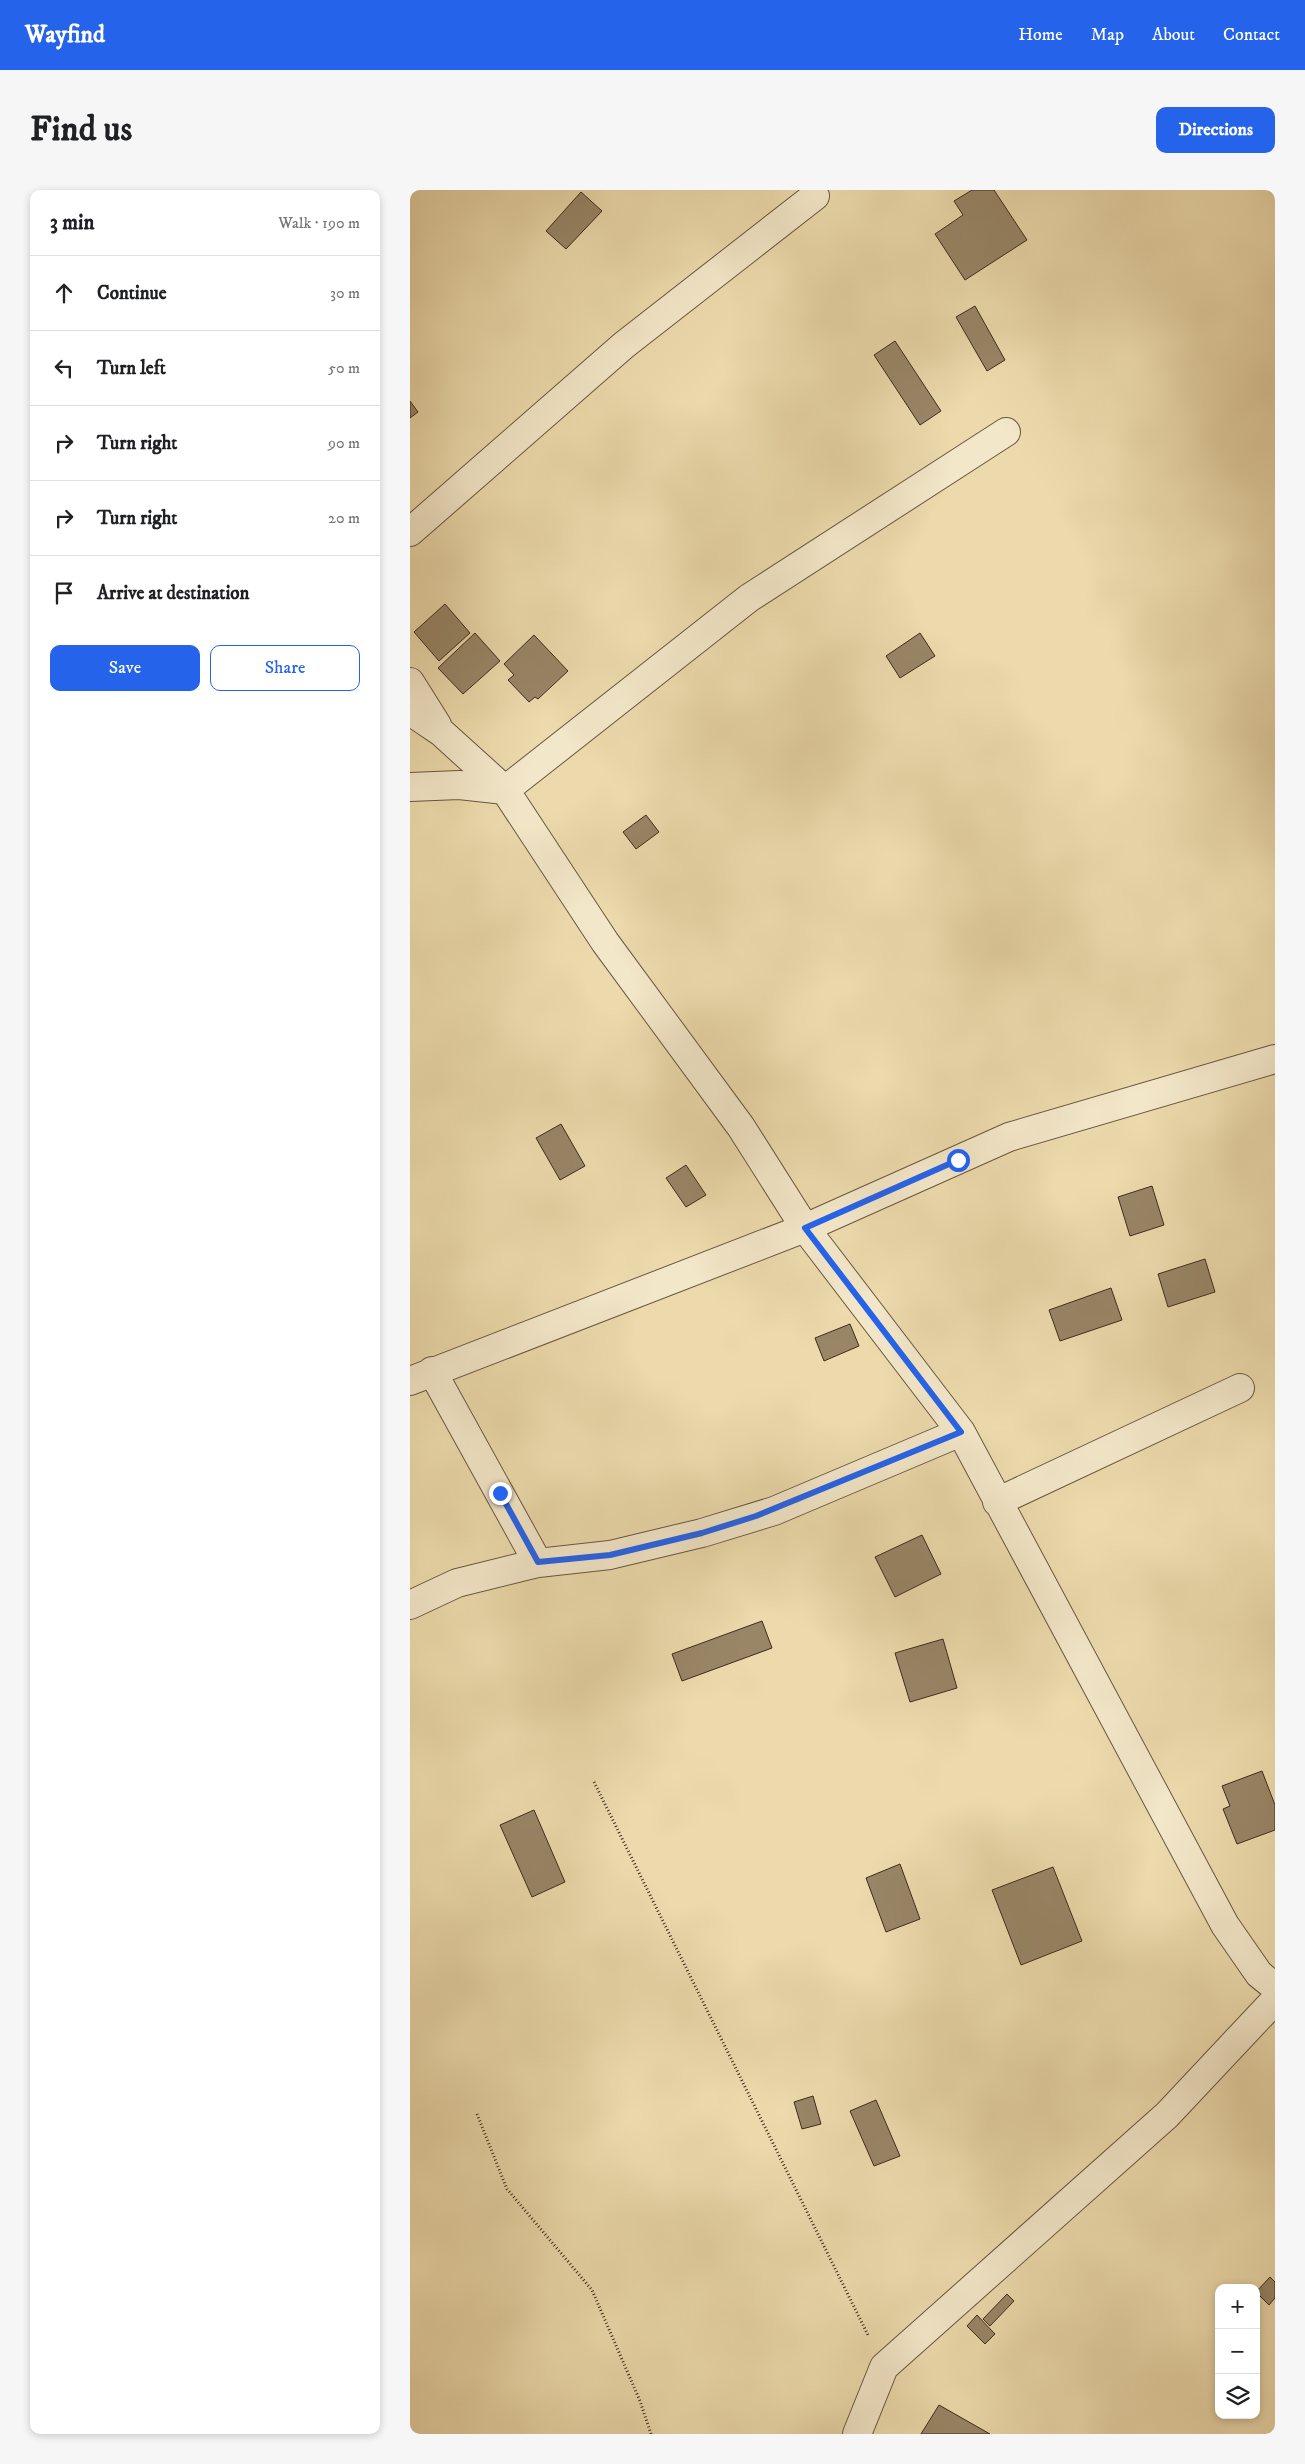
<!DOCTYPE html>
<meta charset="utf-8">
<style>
body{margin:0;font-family:"IM FELL DW Pica",serif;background:#f6f6f6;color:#202124}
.controls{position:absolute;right:15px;bottom:15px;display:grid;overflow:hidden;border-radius:10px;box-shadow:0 2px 8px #0003}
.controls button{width:45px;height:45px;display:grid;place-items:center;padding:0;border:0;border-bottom:1px solid #e0e0e0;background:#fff;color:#202124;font:25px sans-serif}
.stop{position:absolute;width:15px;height:15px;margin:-11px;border:4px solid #2563eb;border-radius:50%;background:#fff}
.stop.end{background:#2563eb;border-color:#fff;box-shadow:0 1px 5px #0008}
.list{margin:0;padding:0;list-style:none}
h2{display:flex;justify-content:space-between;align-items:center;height:65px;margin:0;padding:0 20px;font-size:21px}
h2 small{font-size:16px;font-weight:400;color:#757577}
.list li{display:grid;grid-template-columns:32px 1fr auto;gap:15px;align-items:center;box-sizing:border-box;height:75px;padding:0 20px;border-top:1px solid #e0e0e0}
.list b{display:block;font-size:19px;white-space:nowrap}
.list em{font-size:16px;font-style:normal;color:#757577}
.actions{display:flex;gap:10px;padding:15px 20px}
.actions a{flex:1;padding:11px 0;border:1px solid #2563eb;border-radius:10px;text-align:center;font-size:18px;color:#2563eb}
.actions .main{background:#2563eb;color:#fff}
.icon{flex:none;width:28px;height:28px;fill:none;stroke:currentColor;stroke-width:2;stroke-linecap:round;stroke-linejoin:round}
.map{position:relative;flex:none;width:865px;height:2244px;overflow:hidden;border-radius:10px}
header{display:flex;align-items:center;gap:30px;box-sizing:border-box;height:70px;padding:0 25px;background:#2563eb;color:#fff}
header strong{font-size:24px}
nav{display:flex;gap:28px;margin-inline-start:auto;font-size:18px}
.intro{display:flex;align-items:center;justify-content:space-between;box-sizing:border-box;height:120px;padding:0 30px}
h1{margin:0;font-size:35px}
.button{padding:12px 22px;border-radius:10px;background:#2563eb;color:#fff;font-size:18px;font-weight:700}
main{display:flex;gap:30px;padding:0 30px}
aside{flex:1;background:#fff;border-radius:10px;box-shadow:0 2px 8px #0003}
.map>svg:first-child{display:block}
</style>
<header>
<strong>Wayfind</strong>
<nav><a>Home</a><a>Map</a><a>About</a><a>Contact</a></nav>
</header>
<div class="intro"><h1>Find us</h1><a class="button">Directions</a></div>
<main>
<aside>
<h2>3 min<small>Walk · 190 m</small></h2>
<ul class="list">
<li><svg class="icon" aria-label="ahead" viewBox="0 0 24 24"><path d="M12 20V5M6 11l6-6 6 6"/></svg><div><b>Continue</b></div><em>30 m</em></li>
<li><svg class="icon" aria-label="left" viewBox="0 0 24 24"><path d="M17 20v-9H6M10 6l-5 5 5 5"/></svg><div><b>Turn left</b></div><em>50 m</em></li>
<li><svg class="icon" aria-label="right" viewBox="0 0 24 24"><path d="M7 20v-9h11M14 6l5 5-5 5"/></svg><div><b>Turn right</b></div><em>90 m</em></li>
<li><svg class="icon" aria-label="right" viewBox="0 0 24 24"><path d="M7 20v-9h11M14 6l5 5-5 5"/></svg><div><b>Turn right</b></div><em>20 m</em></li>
<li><svg class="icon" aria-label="arrive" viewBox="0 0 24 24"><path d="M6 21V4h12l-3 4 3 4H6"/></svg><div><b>Arrive at destination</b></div></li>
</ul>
<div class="actions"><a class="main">Save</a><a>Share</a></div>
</aside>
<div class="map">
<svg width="865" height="2244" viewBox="0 0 865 2244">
<rect width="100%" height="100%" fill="#ecdaac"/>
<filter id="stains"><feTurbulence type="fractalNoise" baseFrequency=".004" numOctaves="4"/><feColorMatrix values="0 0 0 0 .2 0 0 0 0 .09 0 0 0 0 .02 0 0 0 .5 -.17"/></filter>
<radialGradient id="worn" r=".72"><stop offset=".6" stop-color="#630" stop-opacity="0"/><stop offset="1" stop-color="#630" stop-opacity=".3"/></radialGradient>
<path fill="#988667" stroke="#3d2b1d" d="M562,0H584L617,50L555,90L525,44L553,25L544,11Z
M171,2L192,21L156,59L136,41Z
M565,116L595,170L577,181L546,127Z
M485,151L531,221L510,235L464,165Z
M0,211L8,222L0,228Z
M35,414L60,443L29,471L4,442Z
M65,443L90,471L53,504L28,478Z
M510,443L525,466L490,488L476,466Z
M124,445L158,481L128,509L125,507L119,512L98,490L104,485L94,474Z
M236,625L249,642L226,659L213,642Z
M151,934L175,976L150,990L126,948Z
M276,975L296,1005L276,1017L256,988Z
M742,996L754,1035L720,1046L708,1007Z
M795,1069L805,1102L758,1117L748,1084Z
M701,1098L712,1130L650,1151L639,1120Z
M440,1134L449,1156L414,1171L405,1148Z
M512,1345L531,1384L485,1407L465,1367Z
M352,1431L362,1458L272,1491L262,1464Z
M533,1449L547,1498L500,1512L485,1463Z
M852,1581L865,1615V1640L827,1654L813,1619L820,1616L812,1596Z
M124,1620L155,1692L122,1707L90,1635Z
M490,1674L510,1729L476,1742L456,1688Z
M643,1677L672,1751L611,1775L582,1700Z
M403,1906L411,1934L392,1939L384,1912Z
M466,1910L490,1966L464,1976L440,1921Z
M860,2087L865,2092V2108L859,2115L846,2102Z
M597,2104L604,2111L580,2136L573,2129Z
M567,2125L585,2144L575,2154L557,2136Z
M529,2215L580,2244H511Z"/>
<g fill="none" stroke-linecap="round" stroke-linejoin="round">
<g stroke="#695741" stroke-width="30">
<path id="minor" d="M0,342L214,155L405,6
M0,492L27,535
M0,521L31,542L95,600L195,752L331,937L395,1038L551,1242L815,1735L849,1784L865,1797
M0,597L49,595L95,600L339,408L596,242
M22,1181L128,1373
M0,1191L395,1038L599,947L865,869
M587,1312L830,1198
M0,1415L47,1393L128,1373L200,1365L292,1343L364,1321L551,1242
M447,2244L474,2177L757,1925L865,1810"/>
</g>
<path stroke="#3d2b1d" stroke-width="3" stroke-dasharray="1 2.5" stroke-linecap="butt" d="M184,1592L459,2147
M67,1924L97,1999L182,2100L230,2211L241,2244"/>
<use href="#minor" stroke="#f3e7c9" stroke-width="28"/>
</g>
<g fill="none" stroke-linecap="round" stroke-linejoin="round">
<path stroke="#2563eb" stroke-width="6" d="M90,1303L128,1372L200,1365L292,1343L346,1326L551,1242L395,1038L548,970"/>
</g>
<rect width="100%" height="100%" filter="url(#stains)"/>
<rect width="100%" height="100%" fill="url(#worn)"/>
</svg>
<div class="controls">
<button>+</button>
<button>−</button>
<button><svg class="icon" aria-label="layers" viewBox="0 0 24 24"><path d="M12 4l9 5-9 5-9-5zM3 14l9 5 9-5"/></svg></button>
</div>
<div class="stop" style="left:548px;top:970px"></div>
<div class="stop end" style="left:90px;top:1303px"></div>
</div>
</main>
